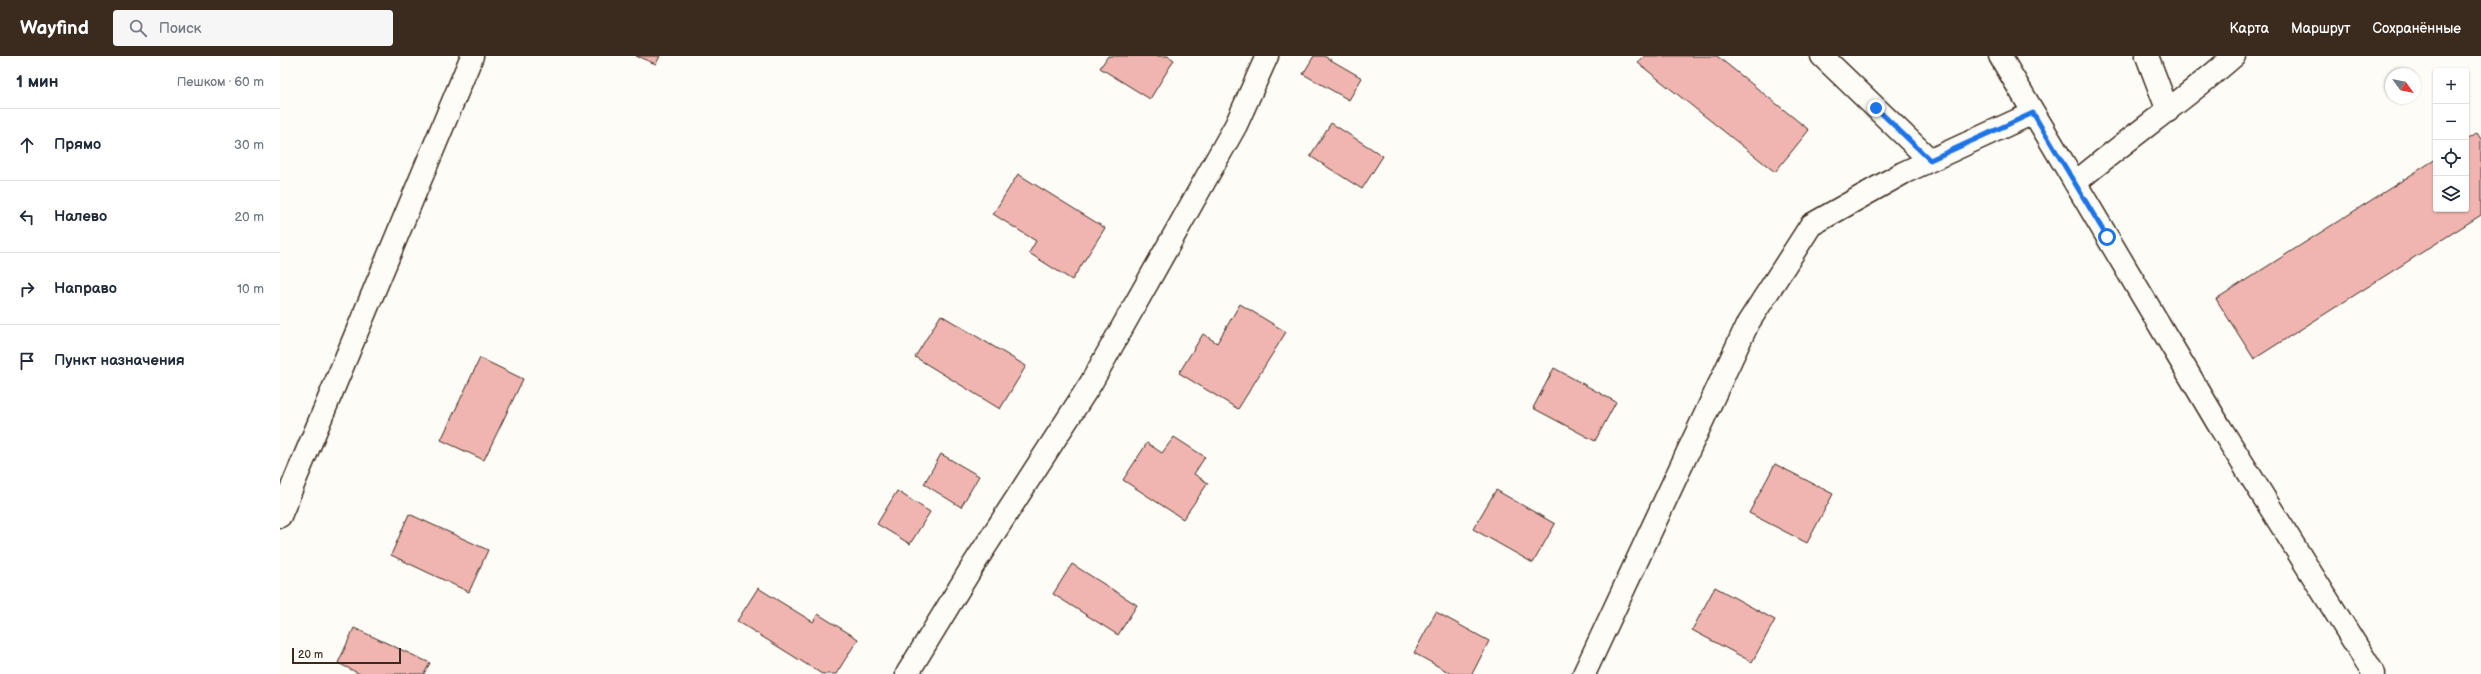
<!DOCTYPE html>
<html lang="ru">
<meta charset="utf-8">
<style>
body{margin:0;font-family:"Balsamiq Sans",sans-serif;background:#f6f6f7;color:#1f2937}
.controls{position:absolute;right:12px;top:12px;display:grid;overflow:hidden;border-radius:4px;box-shadow:0 1px 3px #0004}
.controls button{width:36px;height:36px;display:grid;place-items:center;padding:0;border:0;border-bottom:1px solid #e0e1e3;background:#fff;color:#1f2937;font:20px sans-serif}
.compass{position:absolute;left:2105px;top:12px;width:36px;height:36px;border-radius:50%;background:#fff;box-shadow:0 1px 3px #0004;rotate:123deg}
.scale{position:absolute;left:12px;bottom:10px;width:109px;box-sizing:border-box;padding-left:4px;border:2px solid #3b2a1e;border-top:0;font-size:11px;line-height:14px;white-space:nowrap;color:#3b2a1e;-webkit-text-stroke:3px #fdfcf7;paint-order:stroke}
.stop{position:absolute;width:12px;height:12px;margin:-9px;border:3px solid #1a73e8;border-radius:50%;background:#fff}
.stop.end{background:#1a73e8;border-color:#fff;box-shadow:0 1px 4px #0008}
.list{margin:0;padding:0;list-style:none}
h2{display:flex;justify-content:space-between;align-items:center;height:52px;margin:0;padding:0 16px;font-size:17px}
h2 small{font-size:13px;font-weight:400;color:#747a83}
.list li{display:grid;grid-template-columns:26px 1fr auto;gap:12px;align-items:center;box-sizing:border-box;height:72px;padding:0 16px;border-top:1px solid #e0e1e3}
.list b{display:block;font-size:15px;white-space:nowrap}
.list em{font-size:13px;font-style:normal;color:#747a83}
.icon{flex:none;width:22px;height:22px;fill:none;stroke:currentColor;stroke-width:2;stroke-linecap:round;stroke-linejoin:round}
.map{position:relative;flex:none;width:2201px;height:618px;overflow:hidden}
header{display:flex;align-items:center;gap:24px;box-sizing:border-box;height:56px;padding:0 20px;background:#3b2a1e;color:#fff}
header strong{font-size:19px}
nav{display:flex;gap:22px;margin-inline-start:auto;font-size:14px}
.search{width:280px;height:36px;background:#f6f6f7;display:flex;align-items:center;gap:10px;box-sizing:border-box;padding:0 14px;border-radius:4px;color:#747a83;font-size:15px}
main{display:flex}
aside{flex:1;background:#fff}
.map>svg:first-child{display:block}
</style>
<header>
<strong>Wayfind</strong>
<div class="search"><svg class="icon" aria-label="search" viewBox="0 0 24 24"><circle cx="10" cy="10" r="6"/><path d="M15 15l6 6"/></svg>Поиск</div>
<nav><a>Карта</a><a>Маршрут</a><a>Сохранённые</a></nav>
</header>
<main>
<aside>
<h2>1 мин<small>Пешком · 60 m</small></h2>
<ul class="list">
<li><svg class="icon" aria-label="ahead" viewBox="0 0 24 24"><path d="M12 20V5M6 11l6-6 6 6"/></svg><div><b>Прямо</b></div><em>30 m</em></li>
<li><svg class="icon" aria-label="left" viewBox="0 0 24 24"><path d="M17 20v-9H6M10 6l-5 5 5 5"/></svg><div><b>Налево</b></div><em>20 m</em></li>
<li><svg class="icon" aria-label="right" viewBox="0 0 24 24"><path d="M7 20v-9h11M14 6l5 5-5 5"/></svg><div><b>Направо</b></div><em>10 m</em></li>
<li><svg class="icon" aria-label="arrive" viewBox="0 0 24 24"><path d="M6 21V4h12l-3 4 3 4H6"/></svg><div><b>Пункт назначения</b></div></li>
</ul>
</aside>
<div class="map">
<svg width="2201" height="618" viewBox="0 0 2201 618">
<rect width="100%" height="100%" fill="#fdfcf7"/>
<filter id="ink" filterUnits="userSpaceOnUse"><feTurbulence type="fractalNoise" baseFrequency=".025" numOctaves="2"/><feDisplacementMap in="SourceGraphic" scale="8" xChannelSelector="R" yChannelSelector="G"/><feConvolveMatrix kernelMatrix="1 2 1 2 8 2 1 2 1" color-interpolation-filters="sRGB"/></filter>
<g filter="url(#ink)">
<path fill="#f0b5b0" stroke="#3b2a1e" d="M356,0H380L376,8Z
M828,0H888L894,4L870,43L820,12Z
M1034,0H1044L1082,22L1069,44L1023,18Z
M1364,0H1437L1529,74L1495,116L1358,7Z
M1051,67L1103,100L1082,133L1030,100Z
M2197,77L2201,83V159L1974,303L1936,243L2156,103V153H2186V84Z
M738,118L825,172L792,224L749,197L756,185L713,158Z
M960,248L1006,276L958,353L899,317L923,278L937,287Z
M661,259L746,310L720,353L635,301Z
M200,302L243,323L204,404L161,384Z
M1274,312L1336,346L1315,385L1253,352Z
M894,381L925,401L914,418L928,427L903,463L843,424L867,387L882,397Z
M661,398L699,420L681,451L644,428Z
M1495,408L1553,438L1527,487L1469,457Z
M1216,434L1275,468L1253,507L1193,473Z
M617,435L650,456L630,488L597,468Z
M129,458L208,494L189,536L111,499Z
M792,508L857,549L838,579L773,538Z
M1435,531L1495,564L1472,606L1412,574Z
M478,532L533,566L538,558L578,583L556,618H542L457,565Z
M1156,556L1209,585L1192,618H1172L1134,597Z
M74,572L150,607L144,618H80L58,607Z"/>
<g fill="none" stroke-linecap="round" stroke-linejoin="round">
<g stroke="#3b2a1e" stroke-width="25">
<path id="minor" d="M1542,0L1650,104
M1720,0L1940,371L2094,618
M1867,0L1888,55
M1795,127C1847,83 1903,45 1954,0
M0,460L192,0
M627,618L694,508L811,327L956,69L987,0
M1304,618L1468,267L1531,169L1623,117L1753,57"/>
</g>
<use href="#minor" stroke="#fdfcf7" stroke-width="22"/>
</g>
</g>
<g fill="none" stroke-linecap="round" stroke-linejoin="round" filter="url(#ink)">
<path stroke="#1a73e8" stroke-width="5" d="M1596,52L1650,104L1753,57L1827,181"/>
</g>
</svg>
<div class="controls">
<button>+</button>
<button>−</button>
<button><svg class="icon" aria-label="locate" viewBox="0 0 24 24"><circle cx="12" cy="12" r="6"/><path d="M12 2v4M12 18v4M2 12h4M18 12h4"/></svg></button>
<button><svg class="icon" aria-label="layers" viewBox="0 0 24 24"><path d="M12 4l9 5-9 5-9-5zM3 14l9 5 9-5"/></svg></button>
</div>
<svg class="compass" viewBox="-18 -18 36 36"><path d="M0-13l5 13h-10z" fill="#e53935"/><path d="M0 13l5-13h-10z" fill="#747a83"/></svg>
<div class="scale">20 m</div>
<div class="stop" style="left:1827px;top:181px"></div>
<div class="stop end" style="left:1596px;top:52px"></div>
</div>
</main>
